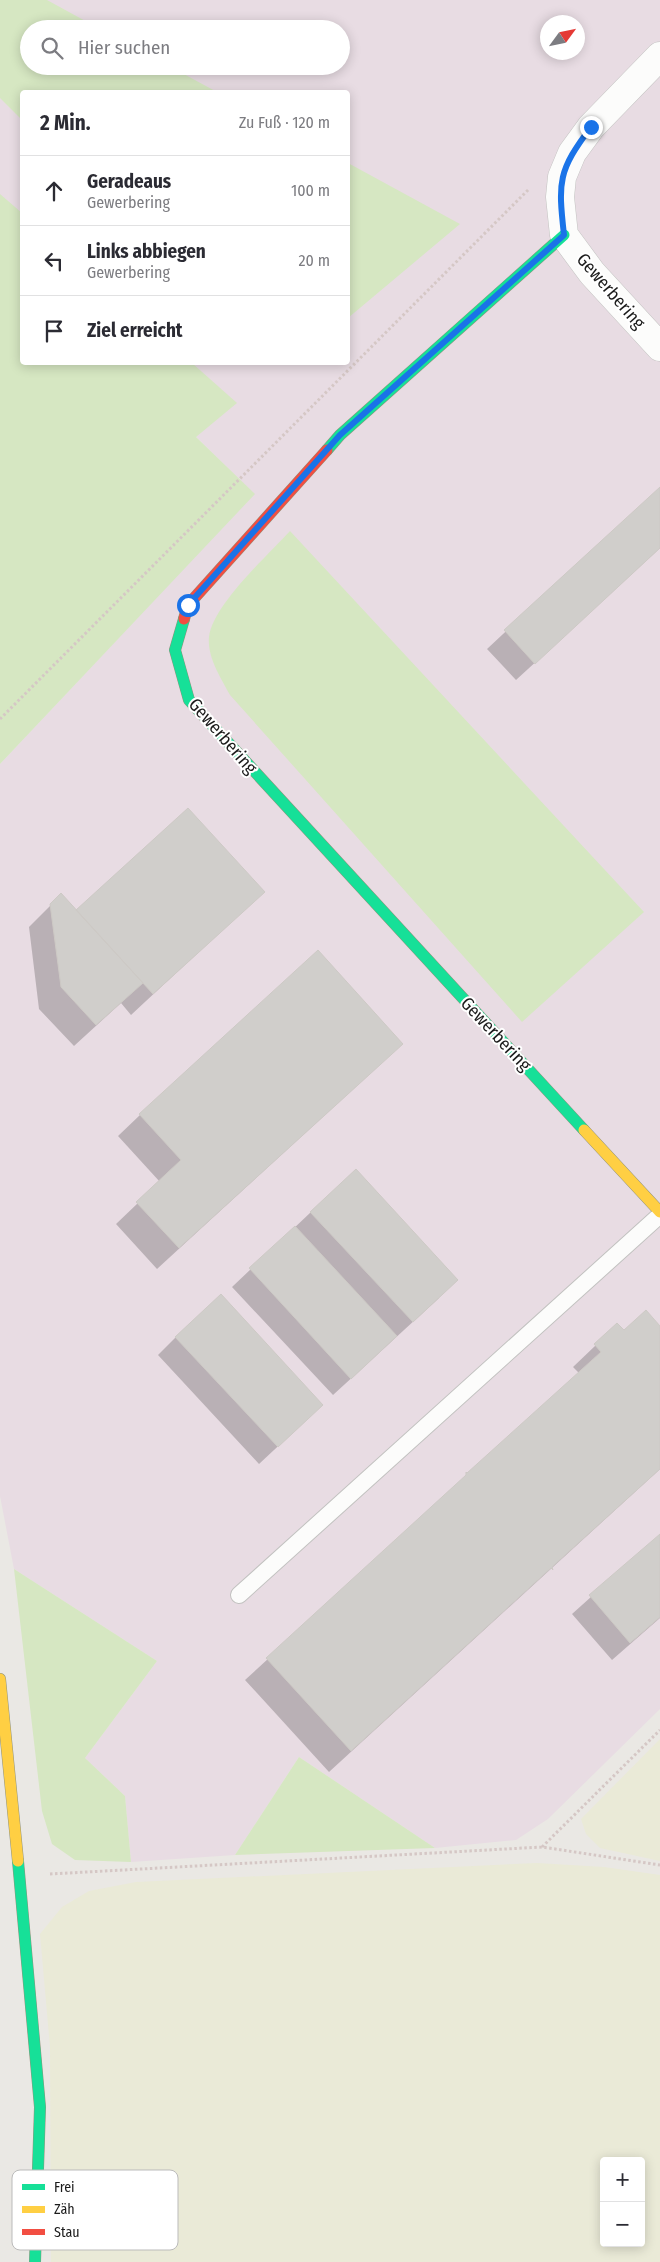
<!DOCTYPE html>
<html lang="de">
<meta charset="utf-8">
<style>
body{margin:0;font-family:"Fira Sans Condensed",sans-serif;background:#f7f7f7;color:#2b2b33}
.controls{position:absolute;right:15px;bottom:15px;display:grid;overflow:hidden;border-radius:5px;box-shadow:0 2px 12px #0003}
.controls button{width:45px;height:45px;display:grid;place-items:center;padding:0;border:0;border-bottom:1px solid #e1e1e2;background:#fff;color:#2b2b33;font:25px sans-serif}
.compass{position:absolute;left:540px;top:15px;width:45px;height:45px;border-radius:50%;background:#fff;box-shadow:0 2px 12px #0003;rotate:57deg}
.stop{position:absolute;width:15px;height:15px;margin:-11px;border:4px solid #1a73e8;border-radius:50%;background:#fff}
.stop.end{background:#1a73e8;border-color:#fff;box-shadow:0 1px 5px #0008}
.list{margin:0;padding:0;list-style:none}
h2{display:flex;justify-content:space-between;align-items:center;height:65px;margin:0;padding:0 20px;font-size:21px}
h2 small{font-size:16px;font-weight:400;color:#7c7c81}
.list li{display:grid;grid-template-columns:32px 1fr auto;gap:15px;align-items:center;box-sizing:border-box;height:70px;padding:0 20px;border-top:1px solid #e1e1e2}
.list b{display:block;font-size:19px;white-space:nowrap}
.list p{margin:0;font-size:16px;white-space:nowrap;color:#7c7c81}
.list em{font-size:16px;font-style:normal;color:#7c7c81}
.icon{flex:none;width:28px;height:28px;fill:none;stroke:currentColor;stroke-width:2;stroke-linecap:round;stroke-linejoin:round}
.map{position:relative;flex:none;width:660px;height:2262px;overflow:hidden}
.search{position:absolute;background:#fff;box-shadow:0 2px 12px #0003;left:20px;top:20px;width:330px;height:55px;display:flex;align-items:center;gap:12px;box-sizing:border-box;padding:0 18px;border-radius:28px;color:#7c7c81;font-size:19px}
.panel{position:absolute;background:#fff;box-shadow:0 2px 12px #0003;left:20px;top:90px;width:330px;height:275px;border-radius:5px}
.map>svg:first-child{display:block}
</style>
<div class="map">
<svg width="660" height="2262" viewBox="0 0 660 2262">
<rect width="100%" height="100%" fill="#eae8e4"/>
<path fill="#e8dce3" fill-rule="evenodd" d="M0,0H660V1709L548,1819L516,1840L435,1848L299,1757L235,1855L131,1862L125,1796L85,1758L157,1661L14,1569L0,1496V764L254,494L144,385L88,363L348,362V92H22V336L0,326ZM548,22H578V52H548ZM29,29H341V66H29Z"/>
<path fill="#eaead7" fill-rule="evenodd" d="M660,1739V1861L600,1848L586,1834L581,1819Z
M537,1863L604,1867L660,1875V2262H51L50,2047L40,1934L62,1907L89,1891L136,1882ZM604,2161H641V2243H604Z"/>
<path fill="#d6e7c2" d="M0,0H47L100,29H29V66H169L217,92H22V120L0,98Z
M348,163L460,224L348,318Z
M0,194L22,213V362L192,363L237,403L196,437L255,494L0,764Z
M290,531L644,912L522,1022L230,695C221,678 207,657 209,637C213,605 267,556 290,531Z
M14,1569L157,1661L85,1758L125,1796L131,1862L75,1860L52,1844L42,1811Z
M299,1757L435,1848L235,1855Z"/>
<path fill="#0003" d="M660,488V548L516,680L487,649Z
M263,892L131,1015L121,1003L74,1046L39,1009L29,927L61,895L76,912Z
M379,1065L157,1269L116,1224L160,1182L118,1136L140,1115Z
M311,1212L439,1298L333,1395L232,1287Z
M617,1325L624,1332L660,1327V1469L329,1772L245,1680L579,1373L573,1367Z
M176,1337L304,1422L259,1464L158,1355Z
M660,1535V1618L612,1660L572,1614Z"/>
<path fill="#d0cecb" stroke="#cdc9c5" d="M660,487V548L535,664L504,630Z
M188,808L265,892L153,994L76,910Z
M61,893L143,983L96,1025L61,987L50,904Z
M318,950L403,1044L179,1248L136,1202L181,1160L139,1114Z
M356,1169L458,1280L413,1322L310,1212Z
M295,1226L397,1336L351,1379L249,1268Z
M221,1294L323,1405L278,1447L175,1337Z
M646,1310L660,1326V1469L552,1567L553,1570L551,1568L351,1751L266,1658L466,1475V1472L467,1473L601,1352L594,1344L617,1323L624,1330Z
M660,1534V1617L630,1643L589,1595Z"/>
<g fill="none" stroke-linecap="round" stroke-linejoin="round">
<g stroke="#c2c2c0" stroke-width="18">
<path id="lane" d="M239,1595L660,1215"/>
</g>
<g stroke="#c2c2c0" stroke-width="29">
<path id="street" d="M660,56L591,127L572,153L562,177L560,197L564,235L592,273L660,347"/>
</g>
<g stroke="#91937d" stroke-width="12">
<path id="fast" d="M327,450L340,435L564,235
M184,619L175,650L189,700L584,1130
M18,1861L40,2107L35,2262"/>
</g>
<g stroke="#91937d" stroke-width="12">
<path id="slow" d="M584,1130L660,1212
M0,1679L18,1861"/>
</g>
<g stroke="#91937d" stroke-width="12">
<path id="jam" d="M184,619L188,605L327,450"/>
</g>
<path stroke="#d5c7c5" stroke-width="3" stroke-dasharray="2.5 2.5" stroke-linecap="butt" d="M0,719L529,189
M542,1847L660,1730
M50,1874L542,1847L660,1865"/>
<use href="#lane" stroke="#fcfcfb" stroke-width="16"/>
<use href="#street" stroke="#fcfcfb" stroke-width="28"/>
<use href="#fast" stroke="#16e098" stroke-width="11"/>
<use href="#slow" stroke="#ffcf43" stroke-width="11"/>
<use href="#jam" stroke="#f24e42" stroke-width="11"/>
</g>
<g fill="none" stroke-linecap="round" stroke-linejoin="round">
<path stroke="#1a73e8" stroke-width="6" d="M188,605L340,435L564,235C558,181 558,171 591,127"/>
</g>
<g text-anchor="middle" stroke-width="4" stroke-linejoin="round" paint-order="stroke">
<g font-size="18" fill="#1b1b1b" stroke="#fff">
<text transform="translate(611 291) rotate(49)" y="6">Gewerbering</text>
<text transform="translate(223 736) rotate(49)" y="6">Gewerbering</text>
<text transform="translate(496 1034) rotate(47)" y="6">Gewerbering</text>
</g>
</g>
<rect x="12" y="2170" width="166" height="80" rx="8" fill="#fff" stroke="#bbb" stroke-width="1"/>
<rect x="22" y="2184" width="23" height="6" fill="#16e098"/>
<rect x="22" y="2206" width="23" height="7" fill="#ffcf43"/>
<rect x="22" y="2229" width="23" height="6" fill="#f24e42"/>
<g font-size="14" fill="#1b1b1b">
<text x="54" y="2192">Frei</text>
<text x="54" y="2214">Zäh</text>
<text x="54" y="2237">Stau</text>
</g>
</svg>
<div class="controls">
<button>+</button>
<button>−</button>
</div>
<svg class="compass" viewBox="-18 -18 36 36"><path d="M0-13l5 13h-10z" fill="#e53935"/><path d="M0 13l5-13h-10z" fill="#7c7c81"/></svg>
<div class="stop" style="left:188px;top:605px"></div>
<div class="stop end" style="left:591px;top:127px"></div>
<div class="search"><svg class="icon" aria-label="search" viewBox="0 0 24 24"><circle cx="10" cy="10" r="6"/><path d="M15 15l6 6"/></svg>Hier suchen</div>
<section class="panel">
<h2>2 Min.<small>Zu Fuß · 120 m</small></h2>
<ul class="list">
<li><svg class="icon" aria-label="ahead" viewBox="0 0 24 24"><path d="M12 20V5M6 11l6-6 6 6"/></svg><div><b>Geradeaus</b><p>Gewerbering</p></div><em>100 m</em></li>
<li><svg class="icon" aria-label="left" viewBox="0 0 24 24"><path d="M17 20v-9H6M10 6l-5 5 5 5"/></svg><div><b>Links abbiegen</b><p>Gewerbering</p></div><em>20 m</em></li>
<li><svg class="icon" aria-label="arrive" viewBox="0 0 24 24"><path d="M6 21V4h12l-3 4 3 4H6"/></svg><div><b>Ziel erreicht</b></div></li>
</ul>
</section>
</div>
